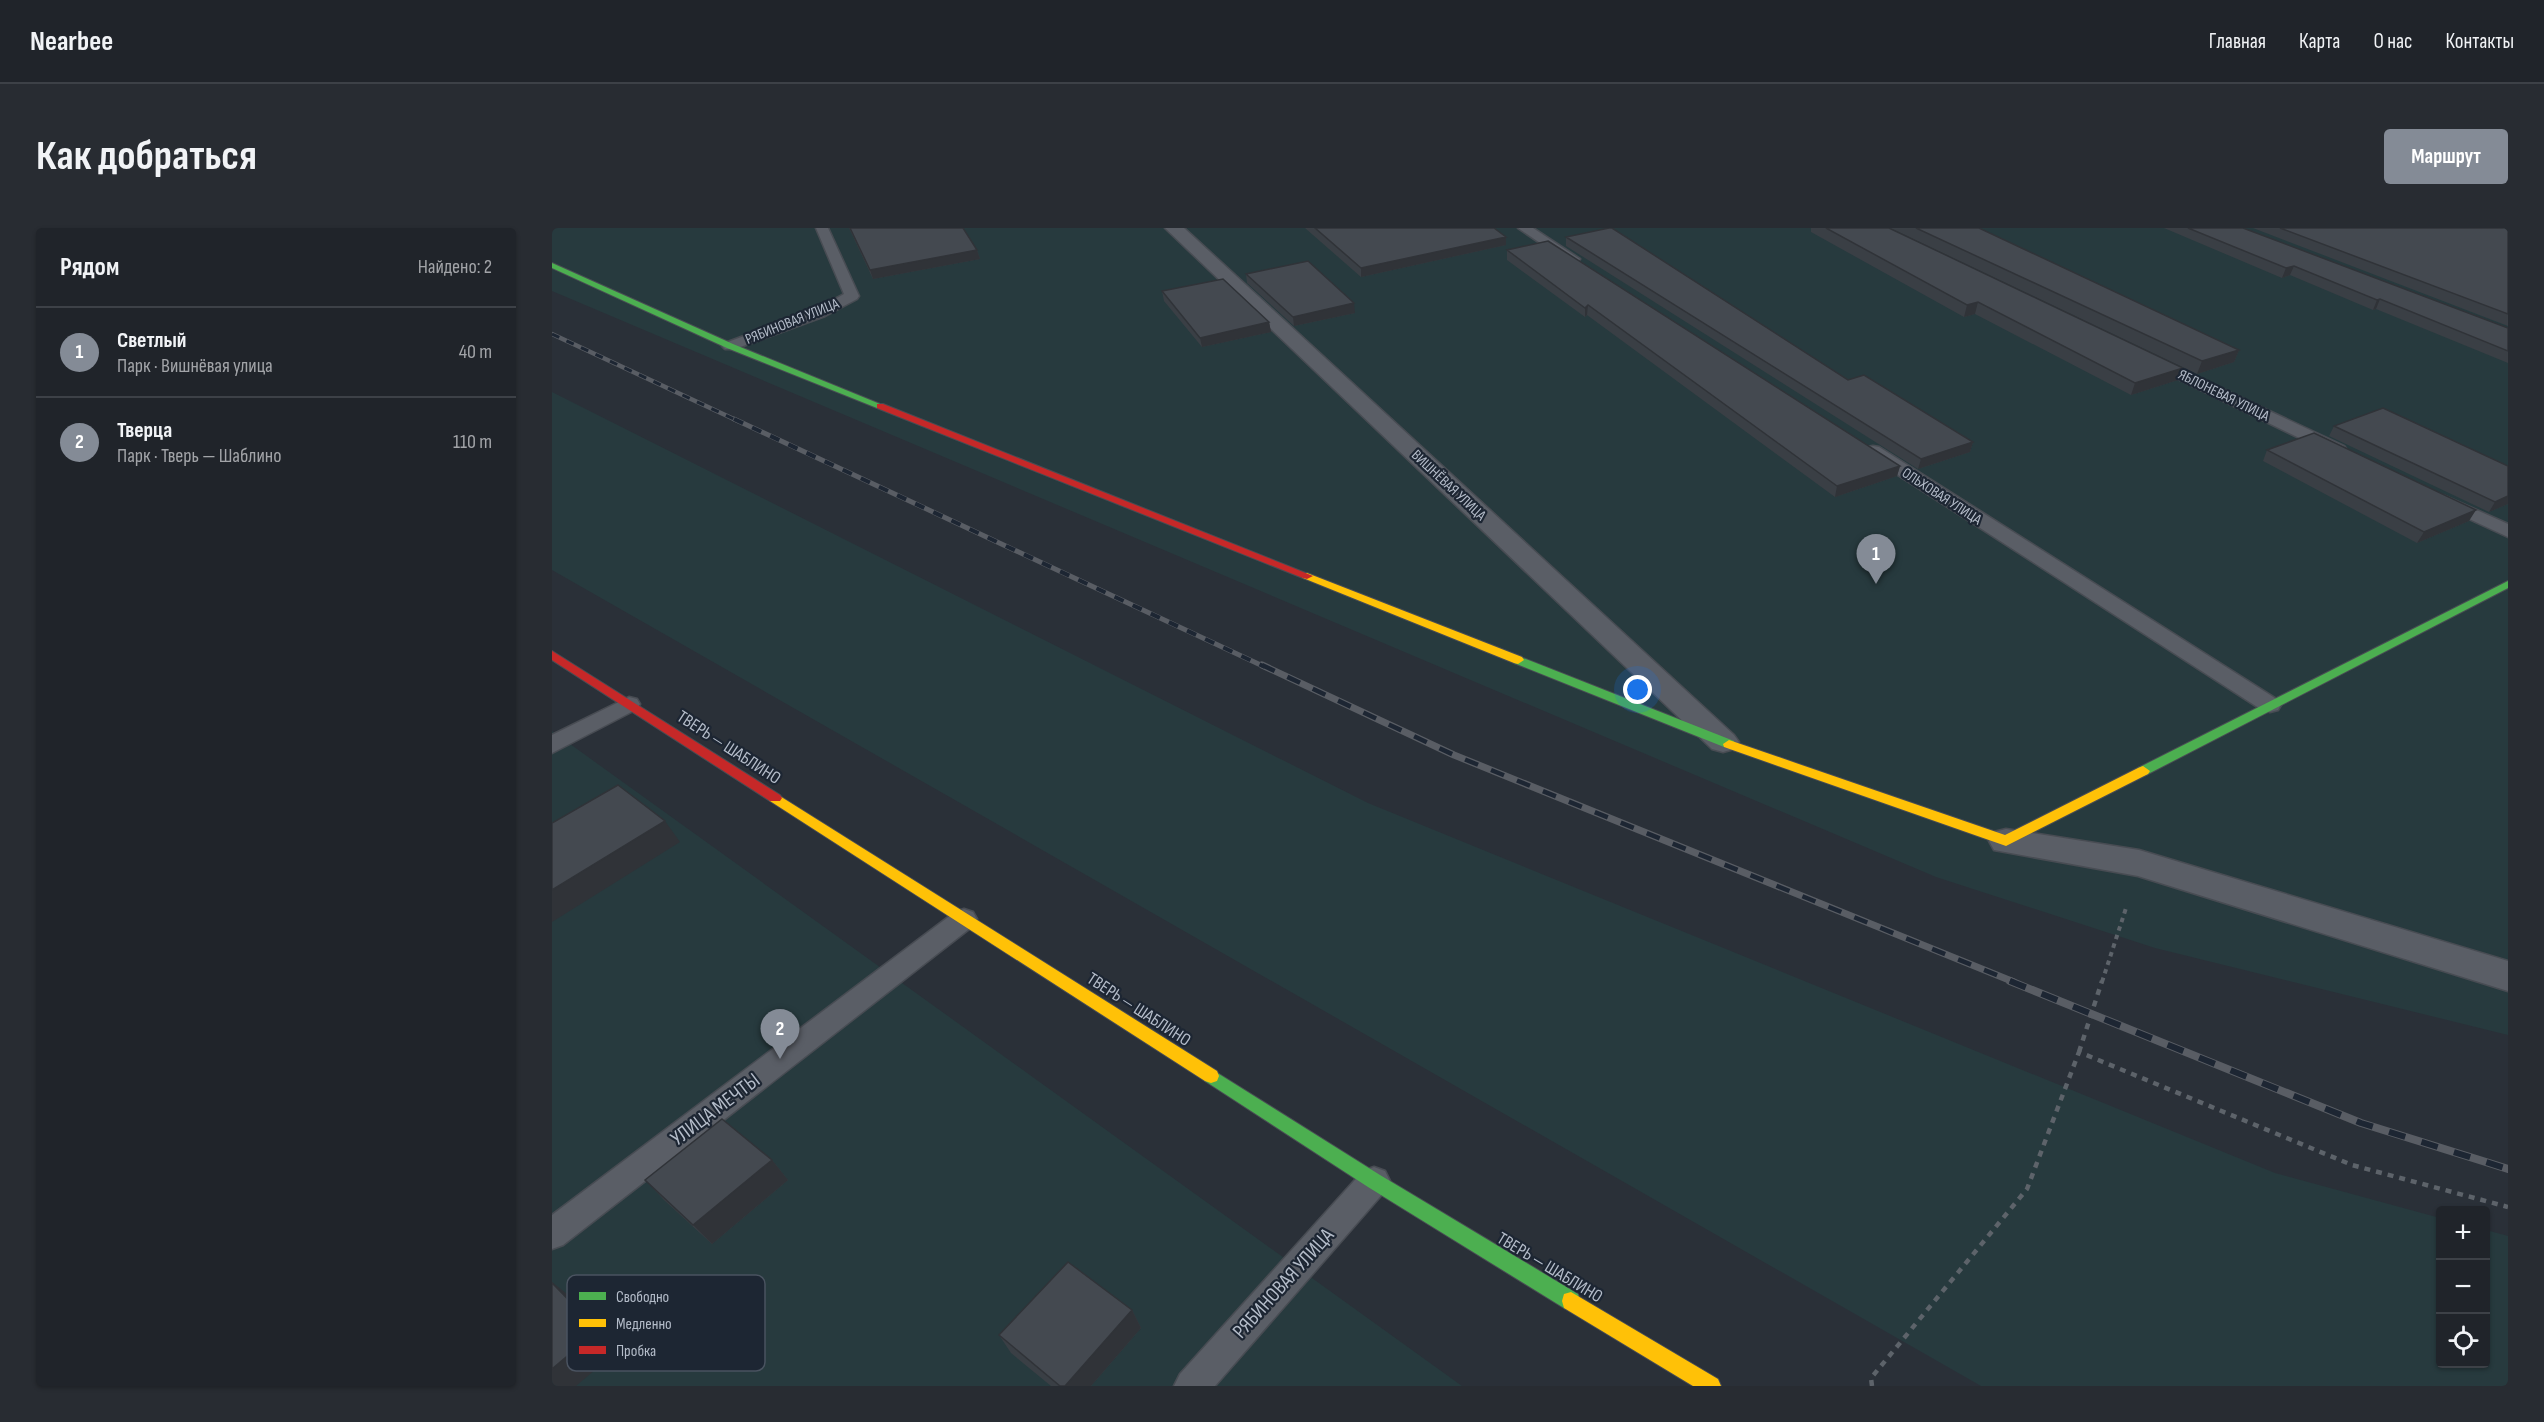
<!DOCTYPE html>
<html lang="ru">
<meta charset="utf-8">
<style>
body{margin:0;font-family:"Sofia Sans Condensed",sans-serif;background:#282c32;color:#f1f3f6}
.controls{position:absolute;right:18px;bottom:18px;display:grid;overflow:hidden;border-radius:6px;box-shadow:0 2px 4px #0004}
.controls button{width:54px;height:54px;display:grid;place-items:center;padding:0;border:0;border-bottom:2px solid #3d4147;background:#20242a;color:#f1f3f6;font:30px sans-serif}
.you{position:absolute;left:1086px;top:462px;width:21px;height:21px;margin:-15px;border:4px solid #fff;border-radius:50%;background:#1a73e8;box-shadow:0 0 0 9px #1a73e833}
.badge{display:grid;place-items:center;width:39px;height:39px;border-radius:50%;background:#848b96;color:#fff;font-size:20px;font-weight:700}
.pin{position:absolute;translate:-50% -50px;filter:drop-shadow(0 2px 3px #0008)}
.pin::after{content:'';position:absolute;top:32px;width:21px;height:18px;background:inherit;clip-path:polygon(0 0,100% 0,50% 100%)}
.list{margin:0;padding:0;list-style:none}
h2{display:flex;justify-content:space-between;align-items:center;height:78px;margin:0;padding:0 24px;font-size:26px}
h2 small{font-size:20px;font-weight:400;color:#a2a4a8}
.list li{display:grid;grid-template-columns:39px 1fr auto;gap:18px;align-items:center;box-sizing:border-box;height:90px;padding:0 24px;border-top:2px solid #3d4147}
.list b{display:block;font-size:22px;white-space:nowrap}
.list p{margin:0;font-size:20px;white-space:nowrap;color:#a2a4a8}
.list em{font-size:20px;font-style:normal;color:#a2a4a8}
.icon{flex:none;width:33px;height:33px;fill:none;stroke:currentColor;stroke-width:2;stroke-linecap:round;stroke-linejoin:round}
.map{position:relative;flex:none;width:1956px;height:1158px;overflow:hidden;border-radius:6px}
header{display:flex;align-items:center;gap:36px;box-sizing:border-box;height:84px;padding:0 30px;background:#20242a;border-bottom:2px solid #3d4147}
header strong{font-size:28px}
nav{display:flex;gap:33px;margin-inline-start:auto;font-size:21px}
.intro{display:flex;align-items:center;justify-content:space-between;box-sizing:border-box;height:144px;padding:0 36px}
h1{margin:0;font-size:42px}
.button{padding:15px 27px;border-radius:6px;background:#848b96;color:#fff;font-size:21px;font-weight:700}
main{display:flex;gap:36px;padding:0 36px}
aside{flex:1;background:#20242a;border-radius:6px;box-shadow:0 2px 4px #0004}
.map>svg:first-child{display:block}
</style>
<header>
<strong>Nearbee</strong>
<nav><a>Главная</a><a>Карта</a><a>О нас</a><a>Контакты</a></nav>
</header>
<div class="intro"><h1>Как добраться</h1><a class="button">Маршрут</a></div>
<main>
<aside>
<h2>Рядом<small>Найдено: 2</small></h2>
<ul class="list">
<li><span class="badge">1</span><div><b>Светлый</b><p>Парк · Вишнёвая улица</p></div><em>40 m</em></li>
<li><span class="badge">2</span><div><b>Тверца</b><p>Парк · Тверь — Шаблино</p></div><em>110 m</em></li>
</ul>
</aside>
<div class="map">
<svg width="1956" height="1158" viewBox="0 0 1956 1158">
<rect width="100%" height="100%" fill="#2a3038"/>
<path fill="#273a3e" d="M0,0H1956V807L1603,720L1384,649L0,63Z
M0,164L816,575L1723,945L1888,990V1136H1934V1002L1956,1008V1158H1429L0,342Z
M0,503L910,1158H0Z"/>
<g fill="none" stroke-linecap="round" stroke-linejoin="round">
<g stroke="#484c53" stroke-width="3">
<path id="lane" d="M264,0H276L307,68L305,71L273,88L183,121H173L170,118L173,115L263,82L292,66Z
M966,0H981L1028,31L1026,34H1016Z
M1598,127L1792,218L1795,222L1792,226H1780L1593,135L1590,132L1593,129Z
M1321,218L1327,219L1726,472L1729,477L1726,482L1718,484L1710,482L1315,227L1312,223L1315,219Z
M1893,268L1956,296V309L1887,277L1884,273L1887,269Z
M77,469L85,471L88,476L85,481L0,525V507Z
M412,681L421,684L425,691L421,698L11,1017L0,1021V987L403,684Z
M822,939L833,943L838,953L833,963L663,1158H622L628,1146L811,943Z"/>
</g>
<g stroke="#484c53" stroke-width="3">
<path id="street" d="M613,0H632L1182,507L1187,514L1182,521L1171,524L1160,521Z
M1454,601L1587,622L1956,733V763L1586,648L1442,622L1437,613L1442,604Z"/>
</g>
<g stroke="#484c53" stroke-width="2">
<path id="fast" d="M0,35L181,116L333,178L325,180L175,120L0,40Z
M1956,353V360L1596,546L1591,548L1584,543L1586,540Z
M966,428L1182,513L1183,516L1182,519H1172L962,435L960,432Z
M659,841L828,947L1026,1066L1028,1073L1026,1080L1019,1082L1012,1080L816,959L653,853L651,848L653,843Z"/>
</g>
<g stroke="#484c53" stroke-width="2">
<path id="slow" d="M755,345L970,429L972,432L966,436L962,435L751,350L749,348Z
M1177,512L1453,607L1586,540L1591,538L1598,543L1596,546L1454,618L1172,519L1171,516Z
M223,565L665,843L667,848L665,853L659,855L653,853L218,573L216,570L218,567Z
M1019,1064L1166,1151L1169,1158H1141L1012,1080L1010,1073L1012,1066Z"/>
</g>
<g stroke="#484c53" stroke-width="2">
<path id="jam" d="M325,176H331L761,348L755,351L751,350L325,180Z
M0,423L228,567L230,570L228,573H218L0,432Z"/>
</g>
<path stroke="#5d636a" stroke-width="4" stroke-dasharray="4.5 4.5" stroke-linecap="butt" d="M1550,754L1575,677"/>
<path stroke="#5d636a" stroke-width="4.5" stroke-dasharray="6 6" stroke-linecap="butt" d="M1527,824L1550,753
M1320,1158L1319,1150L1475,961L1527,824L1800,937L1956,979"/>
<use href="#lane" fill="#5a5e66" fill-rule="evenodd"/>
<use href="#street" fill="#5a5e66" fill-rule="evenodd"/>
<use href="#fast" fill="#4caf50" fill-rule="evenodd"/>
<use href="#slow" fill="#ffc107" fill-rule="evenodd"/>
<use href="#jam" fill="#c62828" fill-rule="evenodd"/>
<g stroke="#595d64" stroke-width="4.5">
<path id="rail-far3" d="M0,106L186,193"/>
</g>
<g stroke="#595d64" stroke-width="5">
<path id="rail-far2" d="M182,191L713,439"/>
</g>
<g stroke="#595d64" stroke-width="7">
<path id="rail-far1" d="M710,437L902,527L1462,754"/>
</g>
<g stroke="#595d64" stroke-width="8">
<path id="rail" d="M1458,753L1809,895L1956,941"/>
</g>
<use href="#rail-far3" stroke="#1d2633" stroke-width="3" stroke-dasharray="8" stroke-linecap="butt"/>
<use href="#rail-far2" stroke="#1d2633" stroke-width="4" stroke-dasharray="10" stroke-linecap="butt"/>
<use href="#rail-far1" stroke="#1d2633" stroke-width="4.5" stroke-dasharray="14" stroke-linecap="butt"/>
<use href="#rail" stroke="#1d2633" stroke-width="6" stroke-dasharray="17" stroke-linecap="butt"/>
</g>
<path fill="#3a3f45" d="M297,0L425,22L428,31L321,51Z
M753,0H942L954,9V17L809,49Z
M1259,0H1337L1631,140L1626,152L1579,167L1423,86L1412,89L1259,4Z
M1338,0H1427L1687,122L1682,134L1645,146Z
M1612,0H1691L1956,100V135L1824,81L1821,82L1738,47L1730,50Z
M1701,0H1956V98Z
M1014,9L1421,214L1418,224L1366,241L1014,18Z
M955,22L1348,238L1345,248L1283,269L1035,87L1033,89L955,32Z
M694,46L803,85L742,98L695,55Z
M610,63L717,94L719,104L650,119L612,73Z
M1782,198L1956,276L1937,284L1777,208Z
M1715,222L1917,293L1865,315L1711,233Z
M220,932L236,952L160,1016L112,972L93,952Z
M580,1082L589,1100L539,1158H499L459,1125L447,1107Z"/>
<path fill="#303338" d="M954,9V17L809,49V40Z
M425,22L428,31L321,51L318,42Z
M1742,38L1738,47L1730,50L1734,40Z
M1828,71L1824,81L1821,82L1825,72Z
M1426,74L1423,86L1412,89L1415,77Z
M802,75L803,85L742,98L741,89Z
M1036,77L1035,87L1033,89V80Z
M717,94L719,104L650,119L648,110Z
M1687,122L1682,134L1645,146L1650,133Z
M1631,140L1626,152L1579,167L1583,155Z
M1421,214L1418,224L1366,241L1369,231Z
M1348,238L1345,248L1283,269L1285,258Z
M1956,268V276L1937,284L1943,274Z
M1924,282L1917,293L1865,315L1872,304Z
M113,593L128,614L0,694V662Z
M220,932L236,952L160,1016L141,997Z
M0,1054L20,1070L69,1120L24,1158H0Z
M580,1082L589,1100L539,1158H513Z"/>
<path fill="#444950" stroke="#303338" stroke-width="1.5" d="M298,0H411L425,22L318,42Z
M763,0H942L954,9L809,40Z
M1057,0H1060L1296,152L1312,147L1421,214L1369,231L1014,9Z
M1274,0H1337L1631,140L1583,155L1426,74L1415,77Z
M1364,0H1427L1687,122L1650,133Z
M1636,0H1691L1956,100V123L1828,71L1825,72L1742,38L1734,40Z
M1728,0H1956V86Z
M996,13L1348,238L1285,258L1036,77L1033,80L955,22Z
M756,33L802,75L741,89L694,46Z
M671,51L717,94L648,110L610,63Z
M1831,180L1956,238V268L1943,274L1782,198Z
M1762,205L1924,282L1872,304L1715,222Z
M66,557L113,593L0,662V595Z
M170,891L220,932L141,997L93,952Z
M516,1034L580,1082L513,1158H508L447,1107Z
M0,1055L46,1102L0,1141Z"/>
<g text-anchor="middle" stroke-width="4.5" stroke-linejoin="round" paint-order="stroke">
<g font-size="15" fill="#b4bcc9" stroke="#1d2633">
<text transform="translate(240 93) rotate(-22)" y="5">РЯБИНОВАЯ УЛИЦА</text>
<text transform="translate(1672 167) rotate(26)" y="5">ЯБЛОНЕВАЯ УЛИЦА</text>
<text transform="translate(897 257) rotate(43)" y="5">ВИШНЁВАЯ УЛИЦА</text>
<text transform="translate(1390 268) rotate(33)" y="5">ОЛЬХОВАЯ УЛИЦА</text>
</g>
<g font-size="18" fill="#b4bcc9" stroke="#1d2633">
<text transform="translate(177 519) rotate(33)" y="6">ТВЕРЬ — ШАБЛИНО</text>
<text transform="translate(587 781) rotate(33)" y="6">ТВЕРЬ — ШАБЛИНО</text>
<text transform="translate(998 1039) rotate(31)" y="6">ТВЕРЬ — ШАБЛИНО</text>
</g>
<g font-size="21" fill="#b4bcc9" stroke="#1d2633">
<text transform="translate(163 881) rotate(-37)" y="7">УЛИЦА МЕЧТЫ</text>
<text transform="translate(731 1055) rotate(-48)" y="7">РЯБИНОВАЯ УЛИЦА</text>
</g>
</g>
<rect x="15" y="1047" width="198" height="96" rx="9" fill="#1d2633" stroke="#4a5360" stroke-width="1.5"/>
<rect x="27" y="1064" width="27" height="8" fill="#4caf50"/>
<rect x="27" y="1091" width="27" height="8" fill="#ffc107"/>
<rect x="27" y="1118" width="27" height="8" fill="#c62828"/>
<g font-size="16" fill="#b4bcc9">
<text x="64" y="1074">Свободно</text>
<text x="64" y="1101">Медленно</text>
<text x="64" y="1128">Пробка</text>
</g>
</svg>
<div class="controls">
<button>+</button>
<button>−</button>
<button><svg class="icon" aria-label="locate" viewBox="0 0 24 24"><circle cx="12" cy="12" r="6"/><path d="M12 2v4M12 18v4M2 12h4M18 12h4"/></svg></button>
</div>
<div class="you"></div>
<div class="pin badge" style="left:1324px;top:356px">1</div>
<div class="pin badge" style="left:228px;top:831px">2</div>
</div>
</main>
